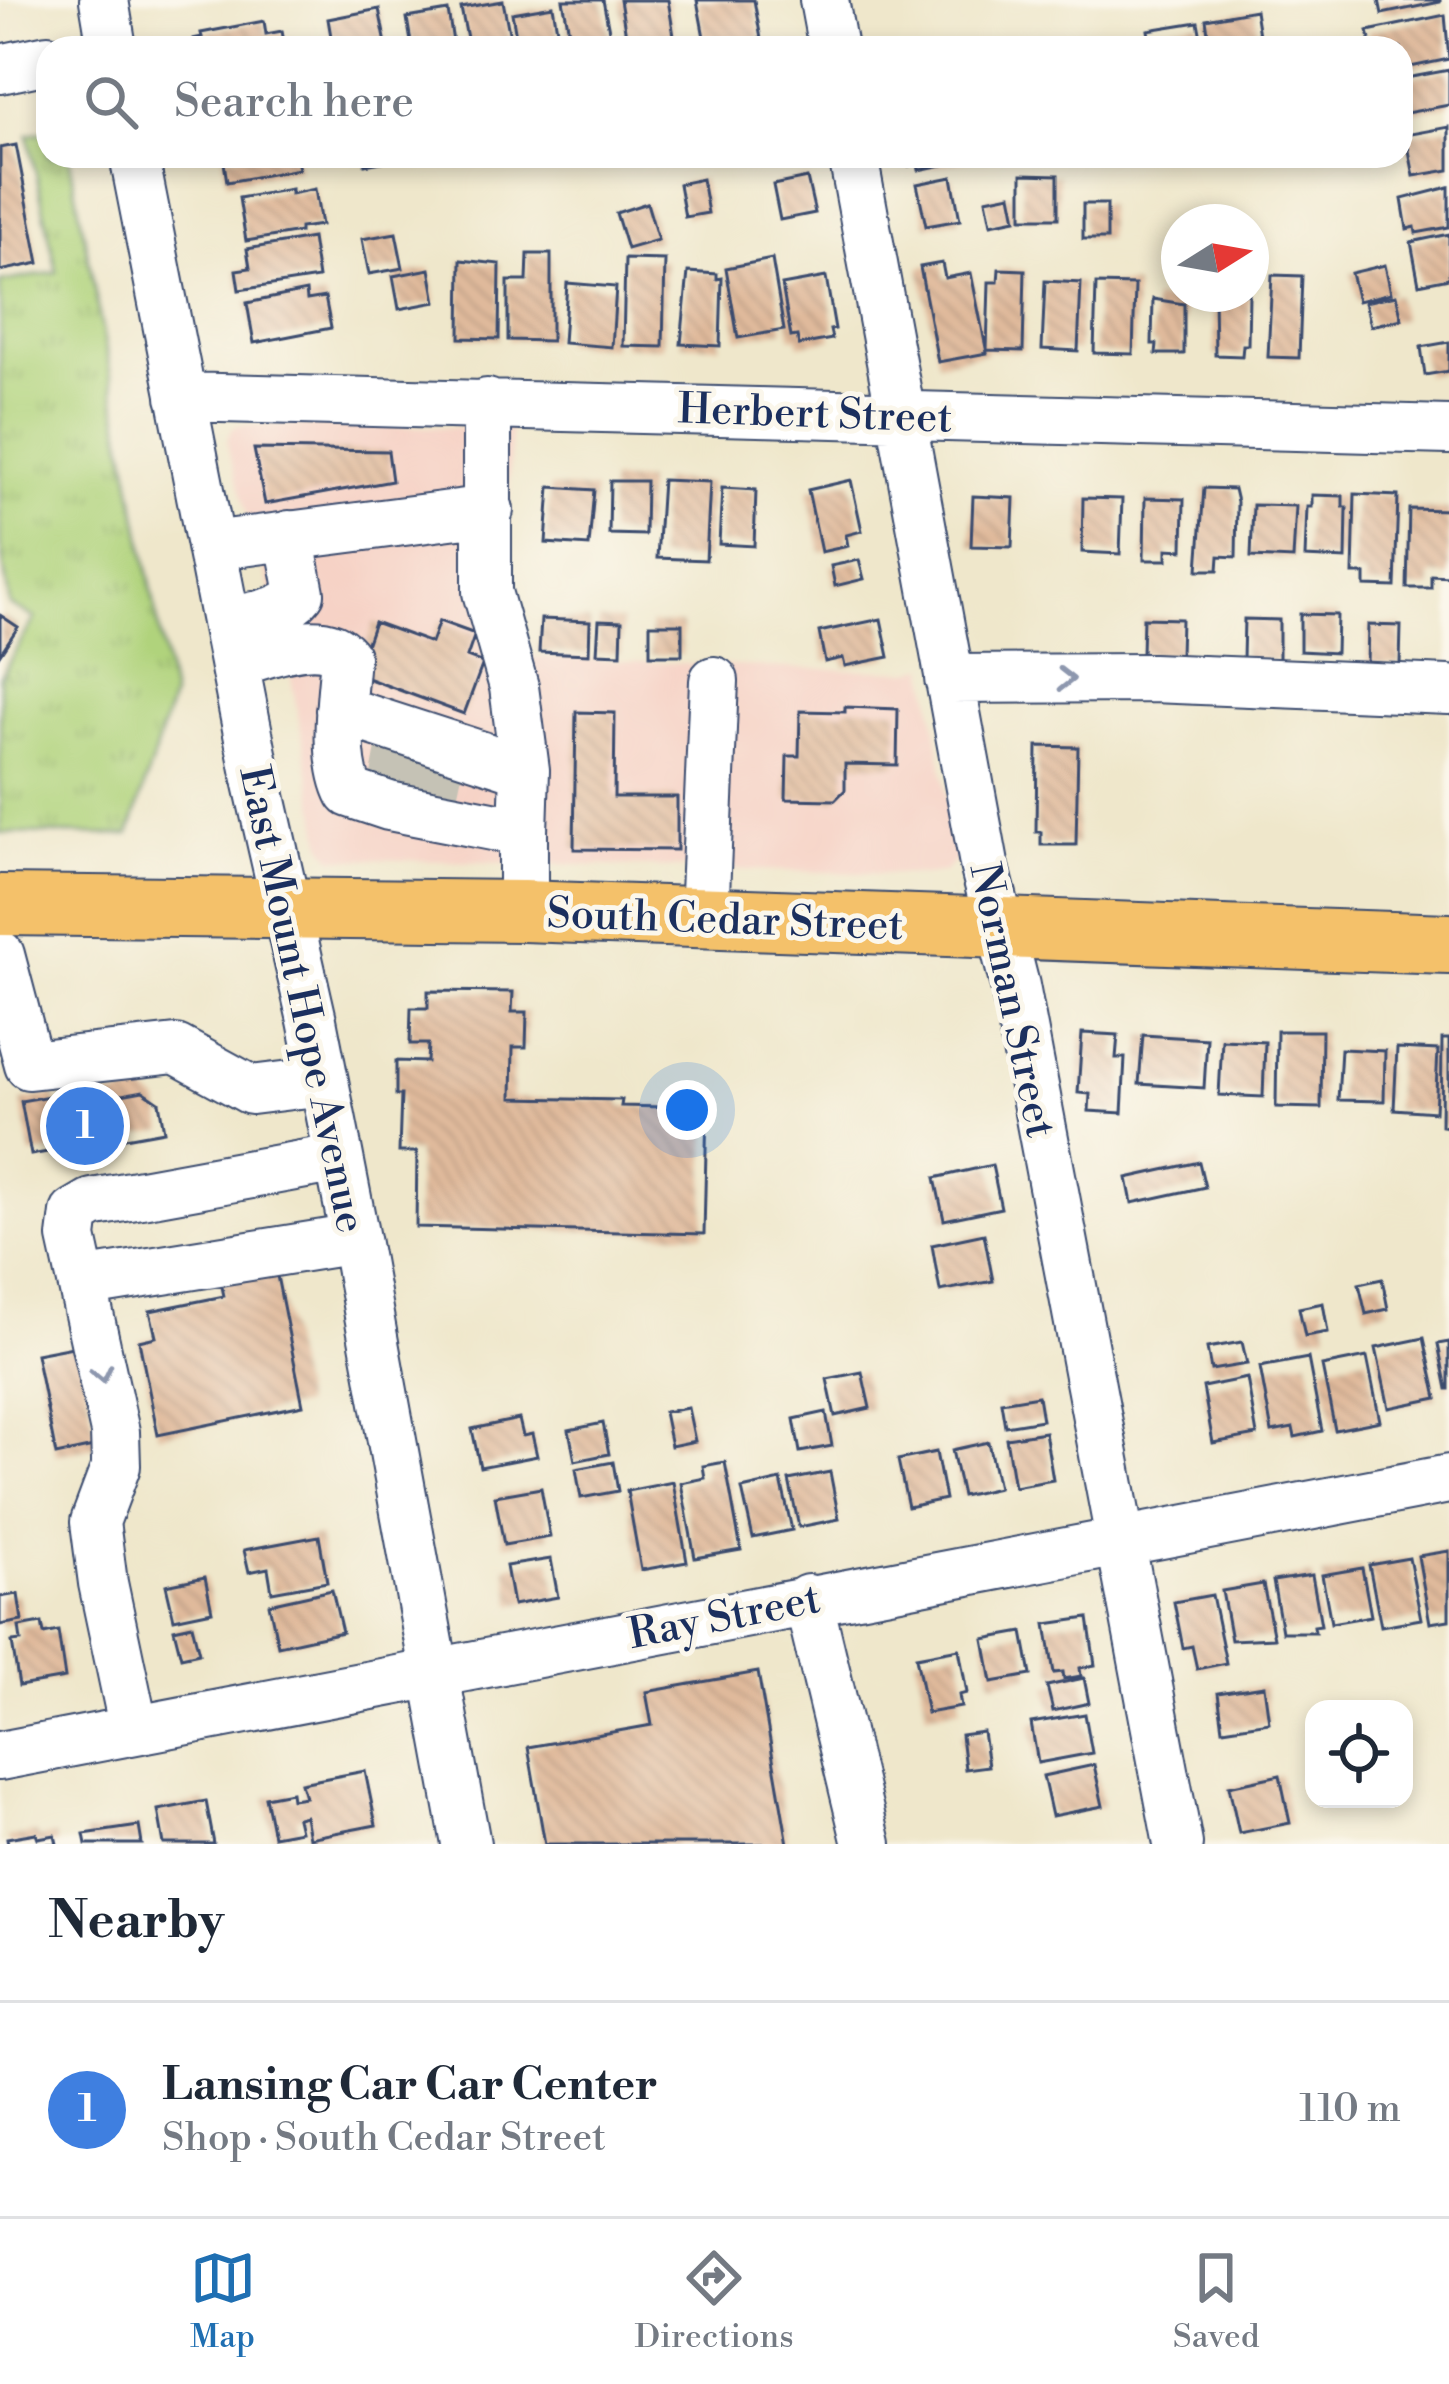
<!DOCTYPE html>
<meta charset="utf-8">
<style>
body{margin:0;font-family:"Libre Bodoni",serif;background:#f2f2f3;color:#1f2937}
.controls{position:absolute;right:36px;bottom:36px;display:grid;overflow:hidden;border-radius:24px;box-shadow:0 6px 18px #0003}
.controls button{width:108px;height:108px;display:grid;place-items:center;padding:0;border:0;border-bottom:3px solid #e0e1e3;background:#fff;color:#1f2937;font:60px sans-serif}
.compass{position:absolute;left:1161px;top:204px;width:108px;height:108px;border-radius:50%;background:#fff;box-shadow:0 6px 18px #0003;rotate:79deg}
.you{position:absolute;left:687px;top:1110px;width:42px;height:42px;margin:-30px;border:9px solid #fff;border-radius:50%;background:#1a73e8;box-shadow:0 0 0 18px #1a73e833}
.badge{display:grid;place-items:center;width:78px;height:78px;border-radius:50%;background:#1f6fb2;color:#fff;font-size:39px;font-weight:700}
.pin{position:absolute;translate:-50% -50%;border:6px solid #fff;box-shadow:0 3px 12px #0006}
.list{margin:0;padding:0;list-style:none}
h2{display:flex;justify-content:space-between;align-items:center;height:156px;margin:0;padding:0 48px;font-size:51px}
h2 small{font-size:39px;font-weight:400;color:#747a83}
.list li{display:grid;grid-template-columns:78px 1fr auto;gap:36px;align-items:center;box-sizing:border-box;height:216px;padding:0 48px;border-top:3px solid #e0e1e3}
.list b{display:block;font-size:45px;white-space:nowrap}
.list p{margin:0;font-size:39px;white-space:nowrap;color:#747a83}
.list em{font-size:39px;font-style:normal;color:#747a83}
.icon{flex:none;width:66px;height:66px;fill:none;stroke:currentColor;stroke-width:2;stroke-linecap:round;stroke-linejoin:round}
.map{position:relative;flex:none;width:1449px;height:1844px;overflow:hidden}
.search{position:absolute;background:#fff;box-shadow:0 6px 18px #0003;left:36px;right:36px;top:36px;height:132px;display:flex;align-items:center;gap:30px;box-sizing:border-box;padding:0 42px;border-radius:36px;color:#747a83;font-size:45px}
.sheet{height:372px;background:#fff}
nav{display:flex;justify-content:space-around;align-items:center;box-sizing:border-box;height:168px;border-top:3px solid #e0e1e3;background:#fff;font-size:33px;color:#747a83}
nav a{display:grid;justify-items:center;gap:6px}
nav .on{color:#1f6fb2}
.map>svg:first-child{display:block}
</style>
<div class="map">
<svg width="1449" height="1844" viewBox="0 0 1449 1844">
<defs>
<pattern id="grass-tufts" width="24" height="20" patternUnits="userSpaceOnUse" patternTransform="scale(3)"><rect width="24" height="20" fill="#b0d37b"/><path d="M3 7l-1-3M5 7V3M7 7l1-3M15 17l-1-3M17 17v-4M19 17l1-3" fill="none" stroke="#97b56d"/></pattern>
<pattern id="building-back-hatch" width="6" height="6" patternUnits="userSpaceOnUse" patternTransform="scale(3)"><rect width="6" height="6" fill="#e0ba9b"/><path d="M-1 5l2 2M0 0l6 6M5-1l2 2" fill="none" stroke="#c0a088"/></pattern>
</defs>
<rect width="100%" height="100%" fill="#fbf7ec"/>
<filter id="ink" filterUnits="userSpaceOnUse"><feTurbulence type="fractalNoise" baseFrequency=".00833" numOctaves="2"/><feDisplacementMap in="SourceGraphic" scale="24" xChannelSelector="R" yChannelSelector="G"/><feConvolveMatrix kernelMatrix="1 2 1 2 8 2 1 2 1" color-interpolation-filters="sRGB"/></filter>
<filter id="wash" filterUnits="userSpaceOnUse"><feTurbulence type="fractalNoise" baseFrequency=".004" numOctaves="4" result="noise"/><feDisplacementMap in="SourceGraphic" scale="48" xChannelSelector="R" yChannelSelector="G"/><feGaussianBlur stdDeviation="2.7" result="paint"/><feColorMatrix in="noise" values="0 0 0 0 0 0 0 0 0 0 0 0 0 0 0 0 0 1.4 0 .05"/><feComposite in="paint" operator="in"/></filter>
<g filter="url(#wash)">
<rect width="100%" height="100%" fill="#efe7cb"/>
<path fill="#f6d1c5" d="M241,425L511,428L506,574L525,650L534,657L786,668L912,671L926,666L957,859L944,872L928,875L333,858L323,845L281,626L228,450L227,439L233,428Z"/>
<path fill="url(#grass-tufts)" stroke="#66816c" stroke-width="3" d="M48,131V156H69L172,697L129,835L0,833V677L35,618L10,605L0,544V282L57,272L28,135Z"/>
<g id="blocks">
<path fill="url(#building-back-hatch)" d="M563,0H603L612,46L572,48Z
M620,0H668L676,48H628Z
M697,0H754L761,39L706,48Z
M1379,0H1440V2L1382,14Z
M503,1L512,48H469L461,8Z
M553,6L560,48H518L512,13Z
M379,9L386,44L333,48L328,19Z
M1255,10L1261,48H1210L1206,19Z
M448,11L454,48H412L407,18Z
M1445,15L1449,59L1401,69V48H1372L1368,31Z
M264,21L266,34L282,31L285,48H195L193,39L202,37L201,33Z
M1198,22L1203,48H1151L1148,30Z
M1449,70V105L1401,114V79Z
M1449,127V170L1414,176L1406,135Z
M16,145L39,263L0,271V148Z
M223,156H296L299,169L227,182Z
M364,156H404V158L365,165Z
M907,156H975V158L919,170L918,164L909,166Z
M1022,174L1058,175V218H1022Z
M952,177L960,220L926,226L917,184Z
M807,178L815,213L780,220L773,185Z
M702,179L708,213L685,217L679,184Z
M1449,187V227L1416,233L1415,227L1407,229L1402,199Z
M291,189V194L315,189L321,225L300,228V232L246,241L239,198Z
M1011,194L1016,219L991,224L986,199Z
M647,203L658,240L627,249L616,213Z
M1083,204H1107V239H1083Z
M396,233L403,268L369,274L362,239Z
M1449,234V278L1419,284L1411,242Z
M312,238L318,278L239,290L236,270L250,268L247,249Z
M528,254H551V341L508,340V281H527Z
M625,259L665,260L663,347L623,346Z
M772,259L784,330L738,338L726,268Z
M461,260L500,264L499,339L460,338Z
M942,263L945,278L971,273L987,353L938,362L920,267Z
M1385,265L1391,293L1358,301L1351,273Z
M430,269L436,302L399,309L393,276Z
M999,269L1025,270L1023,351L987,350L989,282H998Z
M688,272L717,274V279L722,278L720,346L681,344Z
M1272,275L1302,276L1299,358L1268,357Z
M826,277L835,329L830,330L832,339L799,345L797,336L791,337L782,285Z
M1045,281L1081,283L1078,351L1042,349Z
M567,283L616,287L612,347L563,343Z
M1096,284L1135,285L1133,354L1094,353Z
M306,291L307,300L325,297L331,328L254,343L247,303Z
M1214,294H1249L1248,345H1243L1242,356L1215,355Z
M1396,295L1402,319L1371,326L1365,302Z
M1153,299L1184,304V354H1156L1157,344H1152Z
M1449,342V371L1425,375L1421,347Z
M254,449L388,451L392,481L265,504Z
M662,480L710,482L706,560L657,558Z
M851,480L862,531L846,535L848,546L821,552L808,490Z
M610,481H646L645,535L609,534Z
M550,487L594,490L589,546L546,543Z
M722,488L756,490L754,546L719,544Z
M1204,488L1234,489L1237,502L1236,557L1219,556L1218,570H1198Z
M1355,494L1398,496L1395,587L1365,586V574H1353Z
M1312,495L1343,496V507H1347L1346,559L1305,557L1307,507H1312Z
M973,496L1014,498L1012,547L971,546Z
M1083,498L1122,499L1120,554L1082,552Z
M1145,498L1184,499L1183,550L1167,549V560H1144Z
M1253,505L1296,506L1293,559L1251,557Z
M1409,509L1449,510V576L1431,575V588H1407Z
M859,560L864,579L835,586L831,566Z
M1300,614L1337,615L1336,653L1300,651Z
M0,615L18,627L0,654Z
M1143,618L1181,619L1180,655L1142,654Z
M541,619L590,621L589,654L539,652Z
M881,619L889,657L845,666L843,658L825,662L819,632Z
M1244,619L1279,620V660L1243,659Z
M599,620L622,621L621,654L597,653Z
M439,621L475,634L467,657L483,663L464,714L356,674L374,622L431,643Z
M650,624H682V655H650Z
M1368,625L1401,626L1400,664L1367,663Z
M845,707L898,709L897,765L845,764V790L835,800L786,799L787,756H799L800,711L845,712Z
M576,712L615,713L614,797H677V850L574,849Z
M1037,746L1078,747L1076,845H1041V832H1036Z
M428,991L513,992L512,1012H527L526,1047H513L512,1098L622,1100L621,1106L707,1108L704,1234L416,1227L417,1152H399L401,1095H396V1061L427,1062L428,1044H410L411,1008H428Z
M1277,1031H1322L1321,1108L1276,1107Z
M1082,1033L1118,1035L1116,1058H1125L1122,1113L1089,1111L1090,1094L1078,1093Z
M1143,1035L1207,1039L1204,1088L1139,1084Z
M1442,1039H1449V1127L1441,1126Z
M1222,1040L1265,1042L1263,1097L1219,1095Z
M1397,1048L1438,1050L1435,1112L1394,1109Z
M1341,1049L1385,1051L1384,1101L1338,1100Z
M143,1091L159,1102L164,1131L31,1155L21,1101L55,1095L56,1107Z
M1199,1162L1205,1187L1132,1203L1127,1178Z
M992,1165L1001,1208L944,1220L935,1178Z
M984,1234L993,1281L940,1291L932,1245Z
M276,1271L303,1405L158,1435L139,1341L156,1337L150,1311L224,1296L221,1282Z
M1382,1279L1388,1309L1366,1314L1359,1284Z
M1323,1303L1328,1332L1305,1336L1299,1308Z
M1424,1338L1437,1398L1389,1408L1376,1348Z
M1242,1342L1247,1364L1211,1370L1207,1348Z
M1449,1342V1389H1447L1438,1344Z
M78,1346L98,1446L56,1455L36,1354Z
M1367,1357L1380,1421L1335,1430L1322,1366Z
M1308,1358L1322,1431L1295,1437L1293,1428L1272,1432L1260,1367Z
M862,1372L870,1408L835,1416L827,1379Z
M1247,1378L1257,1435L1213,1443L1203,1387Z
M1038,1396L1042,1420L1005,1426L1001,1402Z
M688,1408L695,1441L671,1446L664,1412Z
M826,1412L832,1446L800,1452L794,1419Z
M519,1419L523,1436L532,1434L537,1456L480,1467L472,1429Z
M603,1423L609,1454L575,1461L569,1430Z
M1045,1432L1053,1480L1014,1487L1006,1438Z
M988,1442L998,1488L962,1496L952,1450Z
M936,1452L945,1499L908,1507L898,1460Z
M613,1462L618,1491L581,1498L576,1469Z
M725,1462L741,1550L695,1558L681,1483L705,1478L703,1466Z
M830,1472L839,1519L799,1527L789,1480Z
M781,1480L792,1530L753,1538L742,1489Z
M673,1482L687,1562L641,1570L627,1491Z
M541,1488L550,1537L504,1545L495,1496Z
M319,1536L327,1582L272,1592L268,1568L249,1572L244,1550Z
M1449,1551V1620L1430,1623L1418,1556Z
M1409,1558L1421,1619L1381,1626L1369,1565Z
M551,1559L558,1597L513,1605L506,1566Z
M1362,1568L1371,1616L1331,1623L1322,1575Z
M1312,1575L1321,1625L1314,1626L1315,1632H1282L1273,1581Z
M205,1577L212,1611L174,1619L166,1585Z
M1263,1584L1274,1638L1231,1640L1222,1591Z
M332,1590L342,1632L278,1646L269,1604Z
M18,1594L22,1621L0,1625V1597Z
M1212,1595L1226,1663L1197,1669L1192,1646L1183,1648L1174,1602Z
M1088,1618L1095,1665L1080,1668L1081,1676L1064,1679L1063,1672L1054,1673L1046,1624Z
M42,1623L44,1634L58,1631L65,1678L19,1686L12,1642L21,1641L19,1627Z
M192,1625L199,1653L181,1657L174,1629Z
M1023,1632L1031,1675L992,1682L984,1639Z
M959,1649L967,1693L959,1695L961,1707L927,1713L916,1657Z
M758,1672L788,1844H545L528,1747L652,1725L646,1692Z
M1084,1678L1089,1703L1053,1711L1047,1686Z
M1264,1686L1269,1722L1223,1729L1218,1693Z
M1085,1714L1092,1753L1038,1763L1031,1723Z
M983,1732L988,1766L965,1769L961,1735Z
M1094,1765L1103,1806L1052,1816L1043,1776Z
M365,1771L376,1825L309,1838L305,1816L297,1818L300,1831L273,1836L265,1797L291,1792L292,1799L305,1797L301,1783Z
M1280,1775L1290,1823L1239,1833L1229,1786Z
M206,1801L214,1844H164L158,1810Z
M139,1826L142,1844H86L84,1834Z
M36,1833L38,1838L55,1835L57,1844H8L7,1838Z"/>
</g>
</g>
<g filter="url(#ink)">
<use href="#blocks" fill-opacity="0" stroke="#3b4b6e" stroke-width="3"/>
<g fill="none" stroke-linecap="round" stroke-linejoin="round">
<path stroke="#c5c2b5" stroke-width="48" stroke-dasharray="48 24" stroke-linecap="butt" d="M393,787L401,745
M432,800L441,758"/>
<g stroke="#3b4b6e" stroke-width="52">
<path id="minor" d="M104,0L112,48
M824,0L833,48
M0,69L48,59
M134,156L257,779L312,1020L355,1239L466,1844
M853,156L984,864L1015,986L1178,1844
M181,397L1449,430
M211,546L489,510
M228,621C253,616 284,614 300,593L289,535
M234,663C264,655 321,629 345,657C342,695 332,759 350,793L389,806L523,832L525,770L514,687L487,592V403
M949,679L1152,678L1449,690
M340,710L525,770
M523,911V832
M704,918L714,681
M0,955L29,1065L176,1049L251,1090L324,1081
M82,1283L355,1239
M808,1599L867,1844
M134,1730L103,1583L95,1522L116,1466L115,1432L72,1237L75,1213L92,1203L339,1158
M0,1756L1449,1479"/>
</g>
<g stroke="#3b4b6e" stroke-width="64">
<path id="major" d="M0,905L523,911L1449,944"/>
</g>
<use href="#minor" stroke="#fff" stroke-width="48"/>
<use href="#major" stroke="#f4c16b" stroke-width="60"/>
</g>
<defs><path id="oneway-chevron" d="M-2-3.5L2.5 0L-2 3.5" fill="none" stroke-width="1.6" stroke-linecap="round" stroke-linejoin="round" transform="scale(3)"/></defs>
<g stroke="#8d97ae">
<use href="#oneway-chevron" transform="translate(1066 679)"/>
<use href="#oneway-chevron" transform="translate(102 1374) rotate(77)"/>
</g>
</g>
<g text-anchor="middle" stroke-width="10" stroke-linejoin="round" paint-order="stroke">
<g font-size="42" fill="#1b2f5e" stroke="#fbf7ec">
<text transform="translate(815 412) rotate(2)" y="15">Herbert Street</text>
<text transform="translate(725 918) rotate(2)" y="15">South Cedar Street</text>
<text transform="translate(304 999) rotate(78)" y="15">East Mount Hope Avenue</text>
<text transform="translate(1014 1000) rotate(78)" y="15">Norman Street</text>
<text transform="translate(724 1615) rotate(-11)" y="15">Ray Street</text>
</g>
</g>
</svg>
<div class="controls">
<button><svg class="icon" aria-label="locate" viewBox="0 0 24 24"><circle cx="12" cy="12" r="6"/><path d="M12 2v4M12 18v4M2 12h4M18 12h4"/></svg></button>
</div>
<svg class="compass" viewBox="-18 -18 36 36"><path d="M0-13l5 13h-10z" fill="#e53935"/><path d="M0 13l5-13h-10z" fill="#747a83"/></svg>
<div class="you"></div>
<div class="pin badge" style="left:85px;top:1126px;background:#3f7fe0">1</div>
<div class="search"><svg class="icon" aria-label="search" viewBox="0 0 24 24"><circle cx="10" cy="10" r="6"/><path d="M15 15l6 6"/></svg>Search here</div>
</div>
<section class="sheet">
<h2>Nearby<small></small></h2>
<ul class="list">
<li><span class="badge" style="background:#3f7fe0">1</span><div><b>Lansing Car Car Center</b><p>Shop · South Cedar Street</p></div><em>110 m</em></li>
</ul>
</section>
<nav>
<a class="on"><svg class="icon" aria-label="map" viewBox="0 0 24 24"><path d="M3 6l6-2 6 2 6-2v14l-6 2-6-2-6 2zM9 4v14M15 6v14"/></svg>Map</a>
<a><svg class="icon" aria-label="directions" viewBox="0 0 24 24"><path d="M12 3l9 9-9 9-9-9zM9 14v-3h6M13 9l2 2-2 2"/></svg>Directions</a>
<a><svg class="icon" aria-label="saved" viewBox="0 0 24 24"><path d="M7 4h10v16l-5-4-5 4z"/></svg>Saved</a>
</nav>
